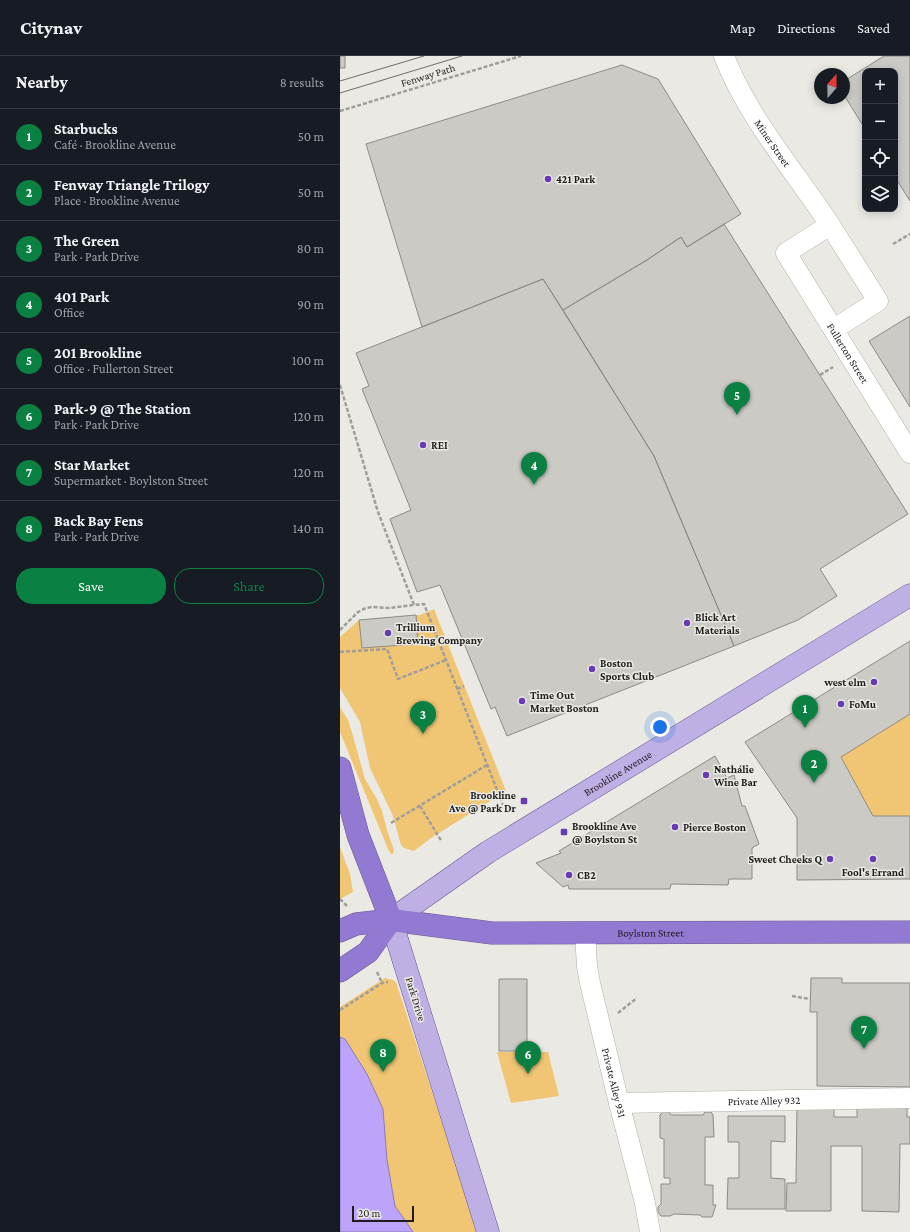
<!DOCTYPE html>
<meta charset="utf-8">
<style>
body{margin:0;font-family:"Crimson Pro",serif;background:#20242c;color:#f1f3f6}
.controls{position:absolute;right:12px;top:12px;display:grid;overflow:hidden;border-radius:8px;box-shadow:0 2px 10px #0003}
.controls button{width:36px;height:36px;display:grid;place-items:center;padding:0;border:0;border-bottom:1px solid #363941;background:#171b24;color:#f1f3f6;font:20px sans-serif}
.compass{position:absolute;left:474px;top:12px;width:36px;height:36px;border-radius:50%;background:#171b24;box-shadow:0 2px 10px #0003;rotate:20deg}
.scale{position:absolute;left:12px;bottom:10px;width:62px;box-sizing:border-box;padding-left:4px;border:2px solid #1e1d1b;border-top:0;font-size:11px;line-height:14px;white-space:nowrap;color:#1e1d1b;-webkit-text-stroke:3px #ebe9e4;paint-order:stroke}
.you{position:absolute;left:320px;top:671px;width:14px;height:14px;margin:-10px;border:3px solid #fff;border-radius:50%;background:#1a73e8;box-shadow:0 0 0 6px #1a73e833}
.badge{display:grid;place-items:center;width:26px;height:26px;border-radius:50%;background:#0b8043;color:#fff;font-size:13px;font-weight:700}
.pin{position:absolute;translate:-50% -33px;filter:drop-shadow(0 1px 2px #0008)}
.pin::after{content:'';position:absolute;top:21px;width:14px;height:12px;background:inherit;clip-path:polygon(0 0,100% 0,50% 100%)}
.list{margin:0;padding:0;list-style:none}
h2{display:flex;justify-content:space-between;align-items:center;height:52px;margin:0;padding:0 16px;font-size:17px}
h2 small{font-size:13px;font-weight:400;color:#9ea1a6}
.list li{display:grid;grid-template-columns:26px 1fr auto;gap:12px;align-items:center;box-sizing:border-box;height:56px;padding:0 16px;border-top:1px solid #363941}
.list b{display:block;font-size:15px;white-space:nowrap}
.list p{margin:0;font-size:13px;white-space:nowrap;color:#9ea1a6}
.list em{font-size:13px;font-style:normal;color:#9ea1a6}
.actions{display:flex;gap:8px;padding:12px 16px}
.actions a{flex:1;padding:9px 0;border:1px solid #0b8043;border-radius:16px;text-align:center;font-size:14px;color:#0b8043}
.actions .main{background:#0b8043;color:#fff}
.icon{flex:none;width:22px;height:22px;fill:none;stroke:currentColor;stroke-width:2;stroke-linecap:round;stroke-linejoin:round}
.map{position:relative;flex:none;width:570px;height:1176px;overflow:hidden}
header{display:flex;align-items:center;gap:24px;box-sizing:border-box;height:56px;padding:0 20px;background:#171b24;border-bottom:1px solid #363941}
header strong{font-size:19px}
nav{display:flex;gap:22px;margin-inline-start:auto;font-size:14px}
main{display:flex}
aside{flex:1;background:#171b24}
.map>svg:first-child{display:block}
</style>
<header>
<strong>Citynav</strong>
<nav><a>Map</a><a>Directions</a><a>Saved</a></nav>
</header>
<main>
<aside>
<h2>Nearby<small>8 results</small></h2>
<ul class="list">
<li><span class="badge">1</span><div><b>Starbucks</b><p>Café · Brookline Avenue</p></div><em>50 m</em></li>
<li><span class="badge">2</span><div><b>Fenway Triangle Trilogy</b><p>Place · Brookline Avenue</p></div><em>50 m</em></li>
<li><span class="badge">3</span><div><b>The Green</b><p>Park · Park Drive</p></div><em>80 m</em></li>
<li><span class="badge">4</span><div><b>401 Park</b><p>Office</p></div><em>90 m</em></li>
<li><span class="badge">5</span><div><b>201 Brookline</b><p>Office · Fullerton Street</p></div><em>100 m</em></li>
<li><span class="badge">6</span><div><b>Park-9 @ The Station</b><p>Park · Park Drive</p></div><em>120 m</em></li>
<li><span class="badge">7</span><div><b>Star Market</b><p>Supermarket · Boylston Street</p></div><em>120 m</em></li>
<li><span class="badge">8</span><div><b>Back Bay Fens</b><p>Park · Park Drive</p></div><em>140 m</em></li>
</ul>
<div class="actions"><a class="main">Save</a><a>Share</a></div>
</aside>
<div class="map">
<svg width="570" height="1176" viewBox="0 0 570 1176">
<rect width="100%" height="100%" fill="#ebe9e4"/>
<path fill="#f0c674" d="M94,553L166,735L91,782L74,795L64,792L61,789L53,760L30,712L20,666L0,632V581L19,564L80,559Z
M0,651L8,664L11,673L25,723L37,743L42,755L47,774L54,794L53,798H51L48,793L0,676Z
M570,658V760H533L501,701Z
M0,791L10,818L13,836L0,843Z
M45,922L53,924L56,926L138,1176H0V951Z
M157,996H208L219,1040L171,1047Z"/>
<path fill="#bba4fa" stroke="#8c7cb7" d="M0,981L5,983L27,1018L43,1053L47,1104L55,1150L73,1176H0Z"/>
<path fill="#cccac5" stroke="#8d8b86" d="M0,0H5V12H0Z
M544,0H570V145L555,121V15H525V73L504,39V25Z
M282,9L318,23L401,158L347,191L341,181L307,204L223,254L203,223L82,271L26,88Z
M384,168L568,458L480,513L497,540L458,564L394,590L314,400L223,254L307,204L341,181L347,191Z
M203,223L314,400L394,590L167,680L155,651L151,653L100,529L77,536L50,463L71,454L22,333L29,330L16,297Z
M570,260V351L529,285Z
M76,559L78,588L22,592L19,564Z
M570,585V658L501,701L533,760H570V823L457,824V762L405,686Z
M375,700L387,722L394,719L402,750H405L419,788L412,792V823H389L388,829L331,828L330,833H229L228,829L223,831L196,807L221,797L219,795Z
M471,922H502V927H570V1031L477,1030V956H470Z
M159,923H187V995H159Z
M517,1049L567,1050V1061H570V1088H560L559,1156L522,1155V1090H491V1155H446L447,1127H456L457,1050H494V1061H517Z
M323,1056H329L331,1059H363L365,1056H371L373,1059L374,1081H365V1129H373V1149H376L372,1161H362L360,1159L334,1158L330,1160H321L318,1156V1151L321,1148V1128H330V1122H324V1083L320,1082V1059Z
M388,1060H445V1086L431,1085V1122L445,1123V1153H387L388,1122H399V1086H388Z"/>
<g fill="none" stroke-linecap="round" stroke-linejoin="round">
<g stroke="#b4b1ad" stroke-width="21">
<g id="minor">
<path id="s1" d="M384,0C408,62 454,114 490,169"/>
<path id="s2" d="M494,273L538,245L490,169L446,197L570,397"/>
<path id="s3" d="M245,877L247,910L250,927L279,1047L305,1147L310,1176"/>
<path id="s4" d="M279,1047L570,1042"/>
</g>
</g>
<g stroke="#695992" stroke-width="23">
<g id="major">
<path id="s5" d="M148,1176L51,864L148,796L570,539"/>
</g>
</g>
<g stroke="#695992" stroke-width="23">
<g id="highway">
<path d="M0,712L18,779L51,864"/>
<path id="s6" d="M0,875L16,868L51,864L152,877L570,876"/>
<path d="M0,915L28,896L51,864"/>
</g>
</g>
<path stroke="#a09e9b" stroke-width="2.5" stroke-dasharray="4 2" stroke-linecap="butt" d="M0,55L181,0
M553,188L570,178
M480,319L493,311
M0,329L38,456L74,549L84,548L163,749
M0,574L18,556L26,552L32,551L50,552L74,549
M0,596L47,593L58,623L106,604
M117,633L124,630
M80,750L102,786
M51,767L147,709
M0,843L7,850
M37,916L42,927
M452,940L470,943
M0,954L42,927L48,926
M278,957L297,942"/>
<use href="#minor" stroke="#fff" stroke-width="20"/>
<use href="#major" stroke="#beafe4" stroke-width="22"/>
<use href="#highway" stroke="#9279d2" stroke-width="22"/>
<path stroke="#6e6c69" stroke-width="1" d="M0,25L84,0
M0,37L122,0"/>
</g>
<g fill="#673bb3" stroke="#ebe9e4" stroke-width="1.5">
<circle cx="208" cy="123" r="4"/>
<circle cx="83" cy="389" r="4"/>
<circle cx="347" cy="567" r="4"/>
<circle cx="48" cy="577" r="4"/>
<circle cx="252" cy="613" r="4"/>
<circle cx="534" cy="626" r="4"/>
<circle cx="182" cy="645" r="4"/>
<circle cx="501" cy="648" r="4"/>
<circle cx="366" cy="719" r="4"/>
<rect x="180" y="741" width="8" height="8" rx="2"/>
<circle cx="335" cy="771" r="4"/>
<rect x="220" y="772" width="8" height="8" rx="2"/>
<circle cx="490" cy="803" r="4"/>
<circle cx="533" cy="803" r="4"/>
<circle cx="229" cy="819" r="4"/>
</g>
<g text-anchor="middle" stroke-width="3" stroke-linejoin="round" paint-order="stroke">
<g font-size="11" fill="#1e1d1b" stroke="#ebe9e4">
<text transform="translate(88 19) rotate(-17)" y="4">Fenway Path</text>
<text dy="4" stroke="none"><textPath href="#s1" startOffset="100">Miner Street</textPath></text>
<text dy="4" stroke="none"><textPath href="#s2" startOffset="312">Fullerton Street</textPath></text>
<text dy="4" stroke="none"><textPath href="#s5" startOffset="597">Brookline Avenue</textPath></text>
<text dy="4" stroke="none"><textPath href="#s6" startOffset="313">Boylston Street</textPath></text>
<text transform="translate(76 943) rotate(73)" y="4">Park Drive</text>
<text dy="4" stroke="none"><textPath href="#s3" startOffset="153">Private Alley 931</textPath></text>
<text dy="4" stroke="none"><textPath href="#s4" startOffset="145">Private Alley 932</textPath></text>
</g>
<g font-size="11" font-weight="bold" fill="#1e1d1b" stroke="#ebe9e4" text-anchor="start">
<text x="216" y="127">421 Park</text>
<text x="91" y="393">REI</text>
<text x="355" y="565">Blick Art<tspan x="355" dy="13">Materials</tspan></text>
<text x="56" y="575">Trillium<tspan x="56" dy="13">Brewing Company</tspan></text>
<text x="260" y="611">Boston<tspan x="260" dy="13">Sports Club</tspan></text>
<text x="526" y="630" text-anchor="end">west elm</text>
<text x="190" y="643">Time Out<tspan x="190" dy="13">Market Boston</tspan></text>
<text x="509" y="652">FoMu</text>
<text x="374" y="717">Nathálie<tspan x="374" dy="13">Wine Bar</tspan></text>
<text x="176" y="743" text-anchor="end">Brookline<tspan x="176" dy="13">Ave @ Park Dr</tspan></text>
<text x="232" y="774">Brookline Ave<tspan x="232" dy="13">@ Boylston St</tspan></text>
<text x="343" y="775">Pierce Boston</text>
<text x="482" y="807" text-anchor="end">Sweet Cheeks Q</text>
<text x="533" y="820" text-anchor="middle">Fool's Errand</text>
<text x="237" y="823">CB2</text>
</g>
</g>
</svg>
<div class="controls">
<button>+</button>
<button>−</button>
<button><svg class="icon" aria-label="locate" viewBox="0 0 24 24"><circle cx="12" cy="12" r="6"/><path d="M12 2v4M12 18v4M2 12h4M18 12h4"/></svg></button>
<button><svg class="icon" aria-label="layers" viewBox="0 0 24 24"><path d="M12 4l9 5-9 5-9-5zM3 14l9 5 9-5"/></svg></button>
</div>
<svg class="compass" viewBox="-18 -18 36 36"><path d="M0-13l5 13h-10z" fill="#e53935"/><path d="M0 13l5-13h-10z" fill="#9ea1a6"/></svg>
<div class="scale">20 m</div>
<div class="you"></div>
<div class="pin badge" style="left:465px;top:672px">1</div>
<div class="pin badge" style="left:474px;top:727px">2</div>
<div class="pin badge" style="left:83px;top:678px">3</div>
<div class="pin badge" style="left:194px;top:429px">4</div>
<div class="pin badge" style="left:397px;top:359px">5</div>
<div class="pin badge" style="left:188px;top:1018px">6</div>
<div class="pin badge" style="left:524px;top:993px">7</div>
<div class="pin badge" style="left:43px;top:1016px">8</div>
</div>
</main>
